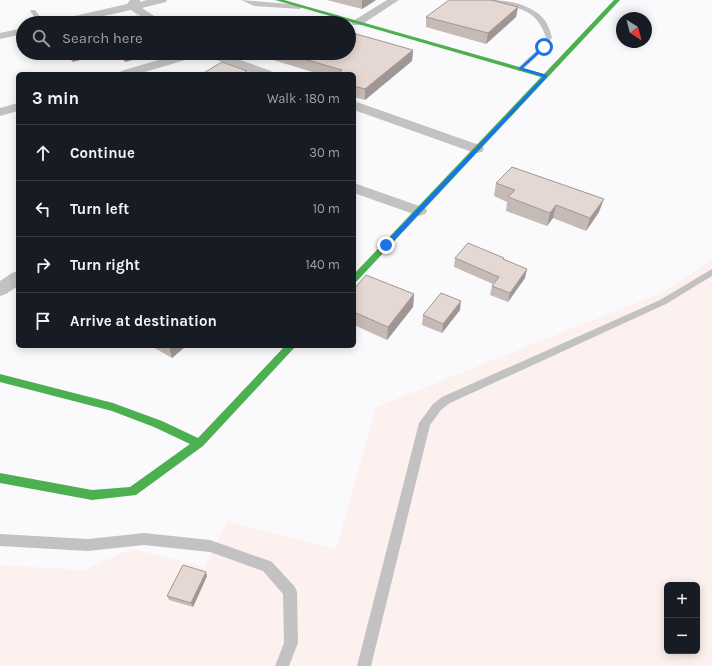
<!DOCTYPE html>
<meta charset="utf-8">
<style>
body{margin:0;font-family:Karla,sans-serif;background:#20242c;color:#f1f3f6}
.controls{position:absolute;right:12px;bottom:12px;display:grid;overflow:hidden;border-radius:6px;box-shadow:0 2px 10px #0003}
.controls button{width:36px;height:36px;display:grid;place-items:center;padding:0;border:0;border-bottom:1px solid #363941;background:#171b24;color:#f1f3f6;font:20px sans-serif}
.compass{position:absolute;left:616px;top:12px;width:36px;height:36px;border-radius:50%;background:#171b24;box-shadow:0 2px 10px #0003;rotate:144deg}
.stop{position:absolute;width:12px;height:12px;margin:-9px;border:3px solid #1a73e8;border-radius:50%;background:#fff}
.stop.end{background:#1a73e8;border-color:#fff;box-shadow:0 1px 4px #0008}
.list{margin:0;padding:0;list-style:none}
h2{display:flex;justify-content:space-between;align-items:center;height:52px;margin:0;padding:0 16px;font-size:17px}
h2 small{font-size:13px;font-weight:400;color:#9ea1a6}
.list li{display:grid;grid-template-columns:26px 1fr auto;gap:12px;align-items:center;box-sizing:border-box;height:56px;padding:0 16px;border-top:1px solid #363941}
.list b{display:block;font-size:15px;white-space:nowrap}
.list em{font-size:13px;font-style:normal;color:#9ea1a6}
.icon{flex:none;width:22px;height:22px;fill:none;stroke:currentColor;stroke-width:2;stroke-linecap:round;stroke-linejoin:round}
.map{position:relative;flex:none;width:712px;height:666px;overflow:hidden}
.search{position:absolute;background:#171b24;box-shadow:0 2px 10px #0003;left:16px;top:16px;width:340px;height:44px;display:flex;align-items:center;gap:10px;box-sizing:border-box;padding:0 14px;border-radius:22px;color:#9ea1a6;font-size:15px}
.panel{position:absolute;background:#171b24;box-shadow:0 2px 10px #0003;left:16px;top:72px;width:340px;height:276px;border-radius:6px}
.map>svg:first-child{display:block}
</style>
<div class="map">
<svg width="712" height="666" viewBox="0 0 712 666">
<rect width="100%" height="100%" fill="#fafafd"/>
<path fill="#fdf1ef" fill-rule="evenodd" d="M712,260V666H0V565L83,570L132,549L205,567L227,521L336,549L376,407L663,292ZM667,585H697V651H667Z"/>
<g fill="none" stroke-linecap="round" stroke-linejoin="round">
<path fill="#c3c2c3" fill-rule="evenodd" d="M241,0L300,5L303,7L300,9L254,6Z
M490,0C509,0 535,5 546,22C549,27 550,32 552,37L546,48L522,70L517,69L541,46L546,37C538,15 528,10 506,5C500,3 494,3 490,0Z
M31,10H35L45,23H39L30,11Z
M712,269V276L666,304L450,403L441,410L430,425L371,666H357L419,423L433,404L442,397L660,300Z
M144,533L210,540L267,560L272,562L295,587L297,592L298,643L289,666H275L284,643L283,594L263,571L210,552L144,545L88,551L0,546V534L88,539Z"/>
<path fill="#c3c2c3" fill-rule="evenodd" d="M130,0H140V2L147,0H167L166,2L142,8L165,23H151L131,10L72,23H51L53,21L57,20L127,4Z
M387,0H399L361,25H353L351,23L353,21Z
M23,28V34L0,39V33Z
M182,53H201L199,56L138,74H119L121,71Z
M204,53H221L271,71L273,74H255L206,56Z
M354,101L482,146L484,149L482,152L477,153L472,152L354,110Z
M18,103V111L0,116V108Z
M354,183L425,208L427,211L425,214L419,216L354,193Z
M18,271V286L6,294L0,296V281L12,273Z"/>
<path fill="#4caf50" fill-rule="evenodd" d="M275,0H284L544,74L614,0H620L357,281L354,282V274L541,77Z
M285,346H296L203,446L136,495L92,500L0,483V473L92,490L130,487L190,444L154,427L112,411L0,382V374L113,403L162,421L198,438Z"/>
</g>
<path fill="#c5bab5" d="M327,0H376L362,9Z
M496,0V1L518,7L516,17L486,44L426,27V17Z
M413,50L412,61L365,100L354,97V74H319L263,57L262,53H349Z
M62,53H103L73,62Z
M116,53H149V55L125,62Z
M496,183L599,212L586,231L553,218L547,226L506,211L507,202L494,196Z
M455,258H504V260L525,278L508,302L490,295L492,286L493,284L454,267Z
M354,289L414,294L413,307L387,340L354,325Z
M460,310L442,333L422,325L423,315Z
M151,346H186L172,358Z
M207,576L193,607L169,600L167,596Z"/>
<path fill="#a09794" d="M362,0H376L362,9Z
M518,7L516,17L486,44L488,33Z
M413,50L412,61L365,100V89Z
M77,53H103L73,62L71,55Z
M129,53H149V55L125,62L123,55Z
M247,71L248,74H242Z
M604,199L599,212L586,231L590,218Z
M556,205L553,218L547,226L550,213Z
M527,269L525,278L508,302L510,293Z
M414,294L413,307L387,340L388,327Z
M461,301L460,310L442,333L443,324Z
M169,346H186L172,358Z
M206,572L207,576L193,607L191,603Z"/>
<path fill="#e5d8d3" stroke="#a09794" d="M449,0H491L518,7L488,33L426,17Z
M137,16L146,23H111Z
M303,19L317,23H298Z
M349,32L413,50L365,89L354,86V74H337L342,70L283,53H349Z
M68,53H77L71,55Z
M121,53H129L123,55Z
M222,62L247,71L242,74H202Z
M512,167L604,199L590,218L556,205L550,213L508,197L515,190L496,183Z
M468,243L504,258L503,259L527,269L510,293L492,286L499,277L455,258Z
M366,275L414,294L388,327L354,312V289Z
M441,293L461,301L443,324L423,315Z
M183,565L206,572L191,603L167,596Z"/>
<path fill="#1a73e8" d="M543,46L546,47L523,68L547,75V77L388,247H384V244L543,77L518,69Z"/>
</svg>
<div class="controls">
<button>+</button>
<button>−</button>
</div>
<svg class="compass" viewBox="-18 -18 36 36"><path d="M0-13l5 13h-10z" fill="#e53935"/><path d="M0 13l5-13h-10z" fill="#9ea1a6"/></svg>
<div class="stop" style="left:544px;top:47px"></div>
<div class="stop end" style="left:386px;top:245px"></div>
<div class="search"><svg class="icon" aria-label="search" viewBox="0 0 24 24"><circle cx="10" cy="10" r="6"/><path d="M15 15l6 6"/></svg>Search here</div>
<section class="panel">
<h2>3 min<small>Walk · 180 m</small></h2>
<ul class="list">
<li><svg class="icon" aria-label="ahead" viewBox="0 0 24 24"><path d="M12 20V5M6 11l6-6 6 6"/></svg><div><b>Continue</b></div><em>30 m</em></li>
<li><svg class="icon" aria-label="left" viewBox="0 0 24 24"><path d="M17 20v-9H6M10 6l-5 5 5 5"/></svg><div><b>Turn left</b></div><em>10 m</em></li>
<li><svg class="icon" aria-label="right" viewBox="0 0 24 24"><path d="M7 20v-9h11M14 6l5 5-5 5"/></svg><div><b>Turn right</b></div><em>140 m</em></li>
<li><svg class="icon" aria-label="arrive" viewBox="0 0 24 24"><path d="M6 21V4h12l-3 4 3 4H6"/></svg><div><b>Arrive at destination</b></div></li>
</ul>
</section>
</div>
